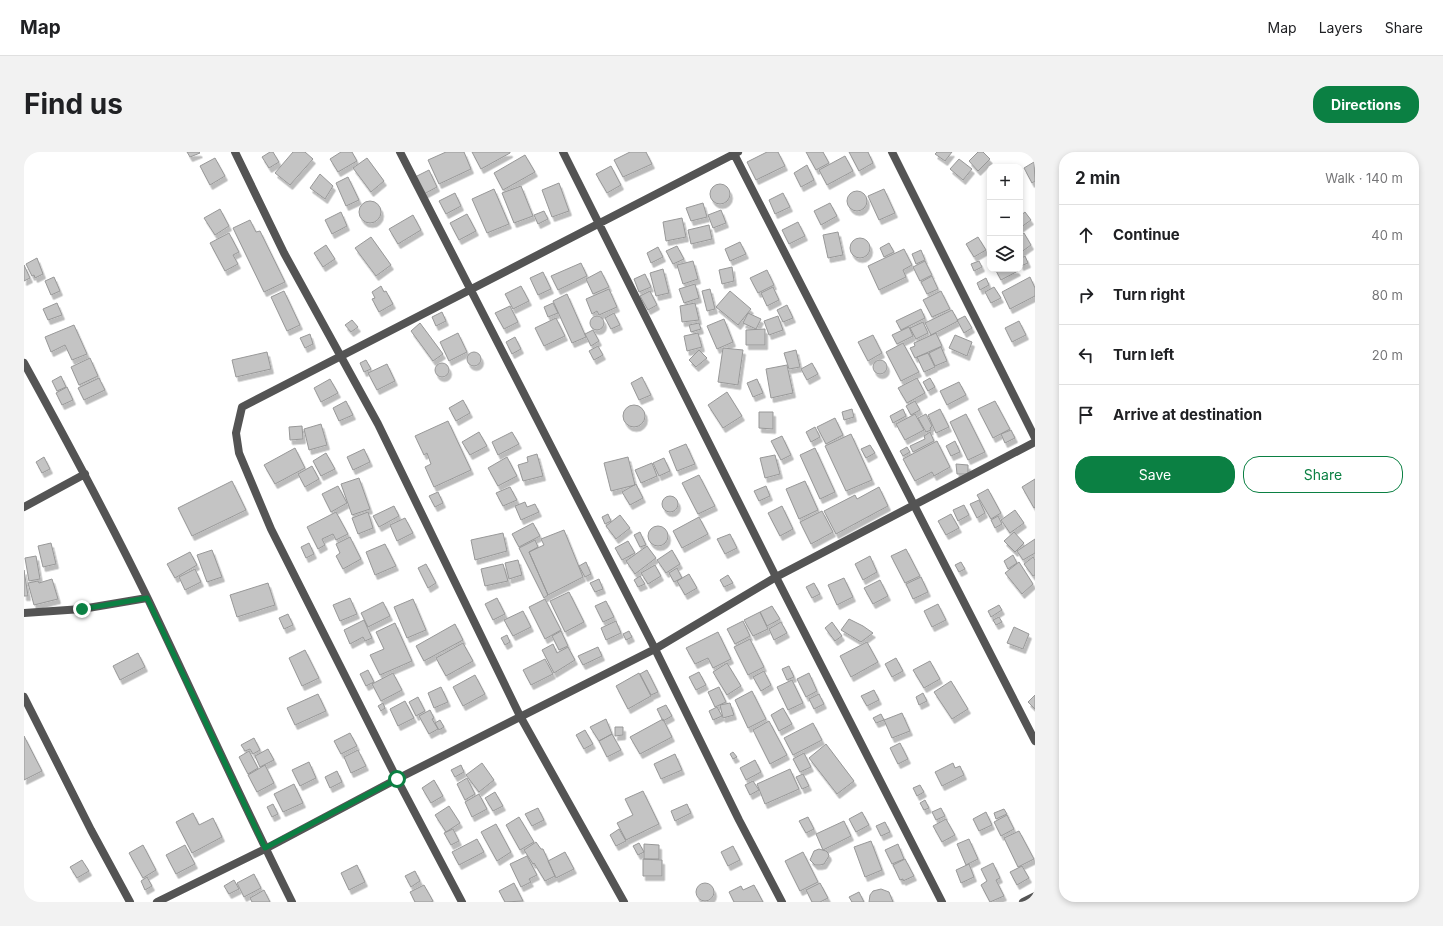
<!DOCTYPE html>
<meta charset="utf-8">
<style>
body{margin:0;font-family:Inter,sans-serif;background:#f2f2f2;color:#202124}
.controls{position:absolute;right:12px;top:12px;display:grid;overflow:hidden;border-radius:8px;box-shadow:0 2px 6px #0003}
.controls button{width:36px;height:36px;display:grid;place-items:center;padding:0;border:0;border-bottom:1px solid #e0e0e0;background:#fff;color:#202124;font:20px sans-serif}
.stop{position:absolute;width:12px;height:12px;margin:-9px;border:3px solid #0b8043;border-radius:50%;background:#fff}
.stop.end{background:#0b8043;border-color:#fff;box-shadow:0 1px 4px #0008}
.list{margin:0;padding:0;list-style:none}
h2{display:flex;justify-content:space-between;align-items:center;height:52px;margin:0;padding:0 16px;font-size:17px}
h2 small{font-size:13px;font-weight:400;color:#757577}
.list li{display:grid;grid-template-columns:26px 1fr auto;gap:12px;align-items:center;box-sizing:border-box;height:60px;padding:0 16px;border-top:1px solid #e0e0e0}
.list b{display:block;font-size:15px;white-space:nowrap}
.list em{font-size:13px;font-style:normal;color:#757577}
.actions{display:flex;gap:8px;padding:12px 16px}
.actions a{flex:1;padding:9px 0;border:1px solid #0b8043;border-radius:16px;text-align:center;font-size:14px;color:#0b8043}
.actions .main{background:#0b8043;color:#fff}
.icon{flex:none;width:22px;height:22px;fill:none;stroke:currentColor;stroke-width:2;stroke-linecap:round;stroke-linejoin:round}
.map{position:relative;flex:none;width:1011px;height:750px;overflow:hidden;border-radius:16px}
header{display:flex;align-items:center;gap:24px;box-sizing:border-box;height:56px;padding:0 20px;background:#fff;border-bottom:1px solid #e0e0e0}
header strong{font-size:19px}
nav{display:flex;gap:22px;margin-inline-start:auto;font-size:14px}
.intro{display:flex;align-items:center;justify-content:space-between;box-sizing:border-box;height:96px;padding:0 24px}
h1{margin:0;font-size:28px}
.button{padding:10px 18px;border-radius:16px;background:#0b8043;color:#fff;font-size:14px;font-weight:700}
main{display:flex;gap:24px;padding:0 24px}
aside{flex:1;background:#fff;border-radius:16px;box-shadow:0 2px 6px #0003}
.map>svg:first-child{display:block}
</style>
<header>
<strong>Map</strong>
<nav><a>Map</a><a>Layers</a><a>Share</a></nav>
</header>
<div class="intro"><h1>Find us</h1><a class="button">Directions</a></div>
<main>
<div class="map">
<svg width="1011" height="750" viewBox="0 0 1011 750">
<defs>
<filter id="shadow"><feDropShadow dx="2.5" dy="4.5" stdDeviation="0" flood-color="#0004"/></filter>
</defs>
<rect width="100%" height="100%" fill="#fff"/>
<path fill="#c4c4c4" stroke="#989898" filter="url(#shadow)" d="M163,0H175L176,1L166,5Z
M246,0H249L255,10L245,16L238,5Z
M269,0H281L289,7L266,33L251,21Z
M317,0H328L333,9L314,20L306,7Z
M422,0H440L447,17L415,32L404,8Z
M448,0H486V1L457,17Z
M606,0H622L628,12L599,25L590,8Z
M743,0H754L761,14L732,28L723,10Z
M782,0H799L805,11L792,18Z
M825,0H844L849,11L835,19Z
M913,0H928L921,9L911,2Z
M954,0H959L966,7L954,19L945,9Z
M501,3L511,20L479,38L470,21Z
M821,4L829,19L803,33L795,18Z
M191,6L201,24L186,33L176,14Z
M343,6L360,29L347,40L329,16Z
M935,7L948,17L939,28L926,17Z
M1010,10L1011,29L1008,31L1000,16Z
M783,13L790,28L777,35L770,21Z
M587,14L597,33L583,41L572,22Z
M405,18L413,35L400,42L391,25Z
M296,22L309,34L301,47L286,36Z
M324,25L335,48L322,54L312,31Z
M535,31L545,59L528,65L518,38Z
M686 42a10 10 0 1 1 20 0a10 10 0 1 1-20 0Z
M497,34L509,64L490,71L478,41Z
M470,37L485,72L463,81L448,47Z
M860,37L871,61L855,68L844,44Z
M823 49a10 10 0 1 1 20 0a10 10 0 1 1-20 0Z
M431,41L437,54L422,62L415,49Z
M759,41L766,55L751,62L745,48Z
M335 60a11 11 0 1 1 22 0a11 11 0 1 1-22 0Z
M679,51L683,65L667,69L662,56Z
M806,51L813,64L797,73L790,59Z
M196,57L205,74L191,83L180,66Z
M697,58L702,71L689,76L684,63Z
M520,59L524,67L514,72L510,63Z
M317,60L323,74L308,82L301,68Z
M1001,60L1007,68L996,76V64Z
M443,62L452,79L435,88L426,71Z
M389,63L397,78L374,92L365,77Z
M658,66L662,85L642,89L639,70Z
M226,68L232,80L236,79L261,130L240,140L209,76Z
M774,70L781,84L765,92L758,78Z
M685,73L688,87L667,92L664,78Z
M814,80L819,103L804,106L799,83Z
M205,81L215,100L209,103L214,112L201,119L186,91Z
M1000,81L1007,93L996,101V83Z
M347,85L367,113L352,124L331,96Z
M954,85L962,98L950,105L942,92Z
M826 96a10 10 0 1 1 20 0a10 10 0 1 1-20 0Z
M716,90L722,102L706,109L701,97Z
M865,91L870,100L860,105L856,96Z
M302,93L311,107L299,115L290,101Z
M653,94L660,107L649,112L642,99Z
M634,95L639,105L627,111L623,101Z
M880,97L888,113L879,118L882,125L855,138L844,114Z
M897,98L901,108L892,112L888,102Z
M1001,104L1004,111L997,114L996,107Z
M13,106L19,122L11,126L10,123L8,124L2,112Z
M669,109L674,127L659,132L653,113Z
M901,109L908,123L896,129L889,115Z
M955,109L958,115L950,119L947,112Z
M557,111L563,124L534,138L527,124Z
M0,113L6,126L0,129Z
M708,115L710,129L698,132L695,118Z
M639,117L645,141L632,144L626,121Z
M971,117H992L994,119L977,128Z
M743,118L750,133L734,141L726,126Z
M577,119L585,135L569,142L562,127Z
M519,120L527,137L514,143L506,126Z
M621,122L627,135L615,140L610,127Z
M908,124L914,137L903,142L897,130Z
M30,125L36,139L27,143L21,129Z
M1006,125L1011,136V144L986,157L978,140Z
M962,126L965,133L956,138L953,131Z
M671,132L675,146L660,151L655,137Z
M357,134L360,140L362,139L369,152L355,160L348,147L351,146L348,140Z
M497,134L505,149L489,157L481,142Z
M749,135L755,148L743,154L737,141Z
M970,135L977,146L967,151L961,140Z
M585,137L593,155L575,163L573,159L568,162L562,147Z
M686,137L691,157L683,159L678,139Z
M260,139L276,173L263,179L247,145Z
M626,139L633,153L624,158L616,144Z
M706,139L727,157L714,173L692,155Z
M917,139L926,157L908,165L899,148Z
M543,142L562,185L548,191L529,149Z
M33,151L38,163L24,168L19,157Z
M529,151L534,161L524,165L520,155Z
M671,151L675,168L658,170L656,154Z
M763,153L769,166L759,170L753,158Z
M486,154L494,170L480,177L471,161Z
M897,157L901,166L877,178L872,169Z
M928,158L934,169L907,183L901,171Z
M418,160L422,169L412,174L408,165Z
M590,161L596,173L587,177L581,166Z
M724,161L737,167L732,177L719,171Z
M566 171a7 7 0 1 1 14 0a7 7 0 1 1-14 0Z
M754,164L759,178L745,183L740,169Z
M941,164L948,176L940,181L933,168Z
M532,166L541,184L520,194L511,176Z
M700,167L709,190L693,197L683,174Z
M328,168L334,175L327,180L321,173Z
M995,169L1002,183L988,190L981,176Z
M899,170L904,181L892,187L886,176Z
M396,171L419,202L409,209L387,179Z
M675,171L677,177L667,180L665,173Z
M50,173L63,202L48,208L41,193L27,200L21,185Z
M885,175L889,184L873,192L868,183Z
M741,177V193H722V178Z
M569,178L575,189L567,194L561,182Z
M434,181L443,200L425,209L416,190Z
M674,181L678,195L663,199L660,184Z
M912,181L918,194L891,206L886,196L891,194L890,191Z
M286,182L289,192L281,196L276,186Z
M849,183L858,201L844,209L834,190Z
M931,183L948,190L943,204L925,196Z
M491,185L497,197L488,202L482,190Z
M879,191L895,220L877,229L862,200Z
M574,194L579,203L570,208L565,199Z
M917,195L923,209L911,214L905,201Z
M699,196L719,198L714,233L694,230Z
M675,198L683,206L672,215L665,208Z
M772,198L776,215L765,217L760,201Z
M243,200L247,217L212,225L208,208Z
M443 207a7 7 0 1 1 14 0a7 7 0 1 1-14 0Z
M904,201L911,215L900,220L893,205Z
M66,206L74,224L55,233L47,215Z
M342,208L347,217L340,220L336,211Z
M849 215a7 7 0 1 1 14 0a7 7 0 1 1-14 0Z
M411 218a7 7 0 1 1 14 0a7 7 0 1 1-14 0Z
M788,211L794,222L783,228L777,217Z
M363,212L371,229L353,238L344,221Z
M763,213L769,241L747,246L742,217Z
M37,224L42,235L33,239L28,229Z
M618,225L627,243L615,248L607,231Z
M75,226L81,238L60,248L54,236Z
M893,226L901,241L883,251L874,236Z
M906,226L911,235L904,239L899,230Z
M306,227L314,241L297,250L290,236Z
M733,227L739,241L729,245L723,231Z
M935,230L942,243L923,253L916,239Z
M43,235L49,248L38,253L32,241Z
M703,240L718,264L699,276L684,253Z
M439,248L446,261L432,269L425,256Z
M322,249L329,263L315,269L309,256Z
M891,249L896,258L887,263L882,254Z
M971,249L986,277L969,286L954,257Z
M599 264a11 11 0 1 1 22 0a11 11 0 1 1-22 0Z
M828,257L830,265L820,268L818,260Z
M879,257L882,264L869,271L866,264Z
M916,257L925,275L912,281L904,263Z
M735,260H749V277L735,276Z
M891,262L900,278L881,288L872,272Z
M902,262L908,274L906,276L907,278L902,280L894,266Z
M942,262L961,300L944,308L926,270Z
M811,266L819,283L802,292L793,275Z
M424,269L447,318L410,335L401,315L407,312L403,301L400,303L391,284Z
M297,272L303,293L285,298L280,277Z
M278,274L279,287L266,288L265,275Z
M791,275L796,285L787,290L782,280Z
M987,278L991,286L981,291L977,282Z
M455,280L463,294L446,303L438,290Z
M488,280L495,292L474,303L468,290Z
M906,280L910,289L889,300L886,294L901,287L900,284Z
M827,282L848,328L822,339L801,294Z
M758,284L767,303L757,308L747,289Z
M913,289L926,315L910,324L908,320L891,329L879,307Z
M931,289L936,300L927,304L922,294Z
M662,292L671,312L653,319L645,299Z
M846,293L851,301L842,306L837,297Z
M883,295L886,300L879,304L876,299Z
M271,296L281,316L251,332L240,313Z
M791,296L811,340L796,347L776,303Z
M340,297L346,310L329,318L323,305Z
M302,301L311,317L297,324L289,309Z
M513,302L519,324L499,329L494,313L504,310L503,305Z
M751,303L756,322L741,326L736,306Z
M20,305L26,317L18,321L12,310Z
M483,305L493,324L474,334L464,316Z
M604,305L611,333L587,339L580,311Z
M640,306L646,319L635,324L629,311Z
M628,311L633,324L617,331L611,318Z
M932,312L944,313V322H933Z
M288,314L295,327L281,335L274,322Z
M675,323L691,354L674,362L658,331Z
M335,326L346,357L328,363L317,332Z
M1011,327V355L1010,356L998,335Z
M208,329L222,358L168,384L154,356Z
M781,329L794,358L775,367L762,337Z
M612,332L619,346L606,353L598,340Z
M314,334L323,351L307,360L298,342Z
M742,334L746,344L735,349L730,339Z
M486,335L493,348L479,354L472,341Z
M855,335L864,354L812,382L800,359L831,343L833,347Z
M964,337L977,361L967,367L953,343Z
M414,340L419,351L411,355L405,344Z
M638 352a8 8 0 1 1 16 0a8 8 0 1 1-16 0Z
M955,348L961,361L953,366L946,352Z
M501,350L503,355L511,352L515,360L497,368L491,354Z
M940,353L945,363L934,369L929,358Z
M370,354L375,364L355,375L349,364Z
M758,354L769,377L756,384L744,361Z
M991,358L1000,371L986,381L977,368Z
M798,359L809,380L787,392L776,370Z
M312,360L324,382L312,388L309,382L298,387L301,393L294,397L283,375Z
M344,360L349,376L334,382L328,366Z
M584,362L587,369L581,372L578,365Z
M927,362L935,376L922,383L914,369Z
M596,363L606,376L592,387L582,374Z
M974,364L978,372L971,376L967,368Z
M675,365L684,382L658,396L649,379Z
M381,366L389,381L373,389L366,373Z
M509,371L516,384L495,395L488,382Z
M624 384a10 10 0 1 1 20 0a10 10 0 1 1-20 0Z
M540,378L559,425L524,443L505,400L520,393L517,387Z
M616,380L622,393L616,395L610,383Z
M990,380L1000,391L991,400L980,389Z
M479,381L483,399L451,408L447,388Z
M706,382L713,396L701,402L693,387Z
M326,385L337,407L319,417L312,404L316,401L312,392Z
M1011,387V401L999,408L993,399Z
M511,388L514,395L505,400L524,443L520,446L495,396Z
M604,389L611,401L598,408L591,396Z
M27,391L32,412L19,415L14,394Z
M285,391L290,402L282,406L277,395Z
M361,392L372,414L351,423L342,400Z
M623,394L632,406L611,422L602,409Z
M882,397L896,424L881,431L867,404Z
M188,398L198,425L183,430L173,403Z
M648,398L656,412L642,421L633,408Z
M166,400L173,413L151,426L143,412Z
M989,403L993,411L984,417L980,409Z
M12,404L16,427L5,429L1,406Z
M846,404L853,420L839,428L831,412Z
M1009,405L1011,408V423L1009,424L1000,412Z
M494,408L498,423L485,427L481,411Z
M562,410L567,422L561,425L555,414Z
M937,410L941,417L935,420L931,413Z
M995,410L1009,432L998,442L981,421Z
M402,412L412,431L404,436L394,416Z
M479,412L484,429L461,434L457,417Z
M631,413L637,424L624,432L617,421Z
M653,416L658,426L650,430L645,421Z
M171,417L177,430L161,438L155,425Z
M0,418L4,444H0Z
M665,422L673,436L661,443L653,429Z
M704,423L709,431L700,435L696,428Z
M616,424L621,432L614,435L610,428Z
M897,425L904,440L889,447L882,432Z
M820,426L829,445L813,453L804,433Z
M28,427L34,447L10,453L4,431L14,429L15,431Z
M575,427L579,437L571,440L566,431Z
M856,428L864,444L849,452L840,436Z
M244,431L251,453L213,465L206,443Z
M790,431L796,442L788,446L782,435Z
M545,440L560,470L541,480L526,449Z
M326,446L333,462L316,469L309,453Z
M473,446L481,462L469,468L461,452Z
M389,447L402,478L383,486L370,455Z
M521,447L537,478L521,487L505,455Z
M582,449L590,465L579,470L571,454Z
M359,450L366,464L344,475L337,461Z
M914,452L922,468L908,475L900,459Z
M975,453L978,458L967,465L964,459Z
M748,454L756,467L743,474L736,460Z
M499,459L507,475L489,484L480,468Z
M736,460L744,477L729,484L720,468Z
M264,462L269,473L260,477L255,466Z
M975,465L978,470L972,473L969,468Z
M825,467L839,474L849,481L837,490L817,478Z
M340,468L348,486L341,489L339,485L326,492L320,478Z
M592,469L597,481L582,488L577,476Z
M719,469L726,484L711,492L703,477Z
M757,470L763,481L750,488L745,477Z
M808,470L818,484L811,489L801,476Z
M371,471L388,509L356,523L346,503L360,497L352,480Z
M431,472L439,488L400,509L392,494Z
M990,475L1005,482L999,497L983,491Z
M537,479L544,494L535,498L528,484Z
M605,479L608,485L602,488L599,482Z
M694,480L707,507L689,516L684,506L671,512L662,496Z
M483,483L486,490L481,493L477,486Z
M726,487L740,515L724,523L710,495Z
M843,490L854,510L827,525L816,504Z
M439,491L449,509L422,524L412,506Z
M529,492L533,501L544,495L551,508L530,521L518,498Z
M574,495L578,504L559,513L554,504Z
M281,498L295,526L278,534L265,506Z
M114,501L121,515L96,528L89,514Z
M872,506L879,519L868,525L861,512Z
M521,507L529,522L507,533L499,518Z
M906,509L916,527L900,536L889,518Z
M703,511L717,534L703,543L689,520Z
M765,514L770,525L763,528L758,517Z
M344,518L350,530L342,534L336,522Z
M623,518L634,540L627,543L616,522Z
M740,519L747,533L737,539L729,525Z
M675,520L682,533L672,538L665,525Z
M369,521L378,538L357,549L348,532Z
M615,521L627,544L604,557L592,534Z
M785,521L793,539L782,545L773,527Z
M451,523L461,542L439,554L429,535Z
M768,528L779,551L764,558L753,535Z
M927,529L944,557L928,567L910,540Z
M417,535L424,550L410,556L404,541Z
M695,535L702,550L691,555L684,540Z
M850,538L855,548L843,554L837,544Z
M728,539L742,567L724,576L711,548Z
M899,541L903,549L895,553L892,545Z
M294,542L302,559L271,573L263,556Z
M795,542L800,552L790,557L785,547Z
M1011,543V557L1004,550Z
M394,545L401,559L392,564L385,550Z
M381,549L390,566L374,574L366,557Z
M359,551L361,556L357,559L354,554Z
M706,551L710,563L699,566L696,553Z
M642,553L648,564L639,569L633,557Z
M693,555L698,564L689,568L685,559Z
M759,556L768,572L755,579L747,563Z
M406,558L410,566L408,567L414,577L405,582L395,564Z
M878,561L886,579L868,586L860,568Z
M857,562L860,568L852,571L849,566Z
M582,567L588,582L575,589L566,575Z
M639,567L648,585L616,602L606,585Z
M416,568L420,575L415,578L411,571Z
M745,569L763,603L746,612L729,578Z
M789,571L798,588L769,603L760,586Z
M591,575H599V583L591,584Z
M561,578L569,592L560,597L552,583Z
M326,581L333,594L317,602L310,589Z
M588,582L597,598L583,605L575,589Z
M0,584L18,619L0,628Z
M230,586L236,598L229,602L226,597L221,599L217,593Z
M876,591L884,607L874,612L866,596Z
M802,592L830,629L813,642L785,606Z
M244,597L250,608L236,615L231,604Z
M334,598L342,614L327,621L320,605Z
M225,599L234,616L224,622L215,605Z
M709,600L713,605L709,607L706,602Z
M780,601L787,615L776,620L769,607Z
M651,602L658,618L637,627L630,612Z
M731,608L737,620L722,628L716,616Z
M285,610L292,626L276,634L268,618Z
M458,611L470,628L455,640L442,623Z
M929,611L931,616L936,614L940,623L918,634L911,620Z
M241,613L250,631L233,640L224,623Z
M437,613L440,620L431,625L427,618Z
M766,617L775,637L741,652L733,632Z
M313,619L318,630L306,636L301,625Z
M779,622L785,634L778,637L772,625Z
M443,626L451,642L441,648L433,632Z
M410,628L419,644L407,651L398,636Z
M729,629L735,638L726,643L721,633Z
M270,632L279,651L259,660L250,642Z
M896,633L900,640L893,644L889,636Z
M619,639L635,672L602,688L593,671L609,663L601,647Z
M471,640L479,654L469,659L461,646Z
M455,642L463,657L448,665L441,650Z
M901,648L905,656L900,658L896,651Z
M249,652L254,662L248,665L243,655Z
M663,652L667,661L651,669L647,659Z
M425,654L436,671L422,680L411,663Z
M514,656L520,668L508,674L501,662Z
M917,656L921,664L912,668L908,660Z
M980,657L983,662L972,667L970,661Z
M838,660L845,673L832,680L825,667Z
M962,660L968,673L955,679L949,667Z
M169,661L175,673L189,666L198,685L168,701L152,670Z
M983,663L990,677L977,684L970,670Z
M495,665L510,690L496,698L482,673Z
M784,665L790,677L782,681L775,669Z
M922,667L931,683L918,690L909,674Z
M820,669L827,684L799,698L792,682Z
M861,670L866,680L857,684L852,674Z
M472,672L487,700L473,709L457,680Z
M429,677L435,689L427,693L420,681Z
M595,677L602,689L592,694L586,683Z
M995,679L1010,707L994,715L980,686Z
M453,687L460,700L435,713L428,700Z
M945,687L954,707L942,713L933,692Z
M847,689L858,718L841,725L830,695Z
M512,690L517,697H519L531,724L521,729L510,711L509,712L500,698Z
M615,691L620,700L614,703L609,694Z
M620,692L635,693V707H620Z
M874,692L880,707L868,712L861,698Z
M119,693L132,718L119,726L105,701Z
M161,693L171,712L152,722L142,703Z
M709,694L716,708L704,714L697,700Z
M795,697L802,699L804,701L805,704L800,712L796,713H791L786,708L790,699Z
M541,700L550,717L532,726L524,709Z
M779,700L794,730L776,739L761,709Z
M503,704L513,723L505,727L507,730L497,735L486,712Z
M619,707L638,708V724H619Z
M881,707L890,724L879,729V727L876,728L869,713Z
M58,708L65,719L53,726L46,715Z
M969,711L976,726L972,728L980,744L966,750L957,733L963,729L957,717Z
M945,712L950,725L937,731L932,718Z
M333,713L341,730L325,738L317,721Z
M998,714L1005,726L993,733L986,720Z
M391,719L396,729L387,735L381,724Z
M230,722L237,736L220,745L213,731Z
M123,725L128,734L121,738L117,729Z
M210,728L215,737L205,742L200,734Z
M490,731L499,749L481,750L475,739Z
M796,731L804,746L796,750H788L782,738Z
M672 740a9 9 0 1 1 18 0a9 9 0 1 1-18 0Z
M400,733L409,749L407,750H391L386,740Z
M730,733L739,750H710L705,740L717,734L719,738Z
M857,737L865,740L869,750H845L846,743L849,739Z
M240,738L246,750H228L226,746Z
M835,740L840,750H828L825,745Z"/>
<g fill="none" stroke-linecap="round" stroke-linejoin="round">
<path stroke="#545454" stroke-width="8" d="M211,0L260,101L354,272L496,564L600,750
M376,0L631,497L715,668L758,750
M539,0L752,425L918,750
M709,0L1011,589
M868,0L1011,286
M0,211C43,289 85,367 124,447C172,548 218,650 268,750
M0,355L61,322
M0,461L58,457L123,446
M0,545L67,678L106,750
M133,750L241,697L373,627L631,497L752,425L1011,290
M438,750L373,627L247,377L215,301L212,281L218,255L714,0
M999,750L1011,744"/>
</g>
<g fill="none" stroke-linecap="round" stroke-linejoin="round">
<path stroke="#0b8043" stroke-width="5" d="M58,457L123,446L241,696L373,627"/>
</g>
</svg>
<div class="controls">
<button>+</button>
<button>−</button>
<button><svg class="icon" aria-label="layers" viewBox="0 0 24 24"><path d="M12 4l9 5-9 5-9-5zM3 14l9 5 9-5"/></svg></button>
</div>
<div class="stop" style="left:373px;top:627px"></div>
<div class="stop end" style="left:58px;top:457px"></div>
</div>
<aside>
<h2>2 min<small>Walk · 140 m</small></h2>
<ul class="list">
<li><svg class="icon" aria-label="ahead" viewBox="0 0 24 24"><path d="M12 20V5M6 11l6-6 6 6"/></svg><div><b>Continue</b></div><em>40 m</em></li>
<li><svg class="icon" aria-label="right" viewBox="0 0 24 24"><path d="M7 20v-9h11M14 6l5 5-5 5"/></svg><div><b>Turn right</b></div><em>80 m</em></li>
<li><svg class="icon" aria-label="left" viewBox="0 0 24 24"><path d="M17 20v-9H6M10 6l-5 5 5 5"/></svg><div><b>Turn left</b></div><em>20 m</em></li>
<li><svg class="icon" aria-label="arrive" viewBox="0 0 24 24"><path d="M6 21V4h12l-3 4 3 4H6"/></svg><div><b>Arrive at destination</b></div></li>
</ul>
<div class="actions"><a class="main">Save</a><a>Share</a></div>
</aside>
</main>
